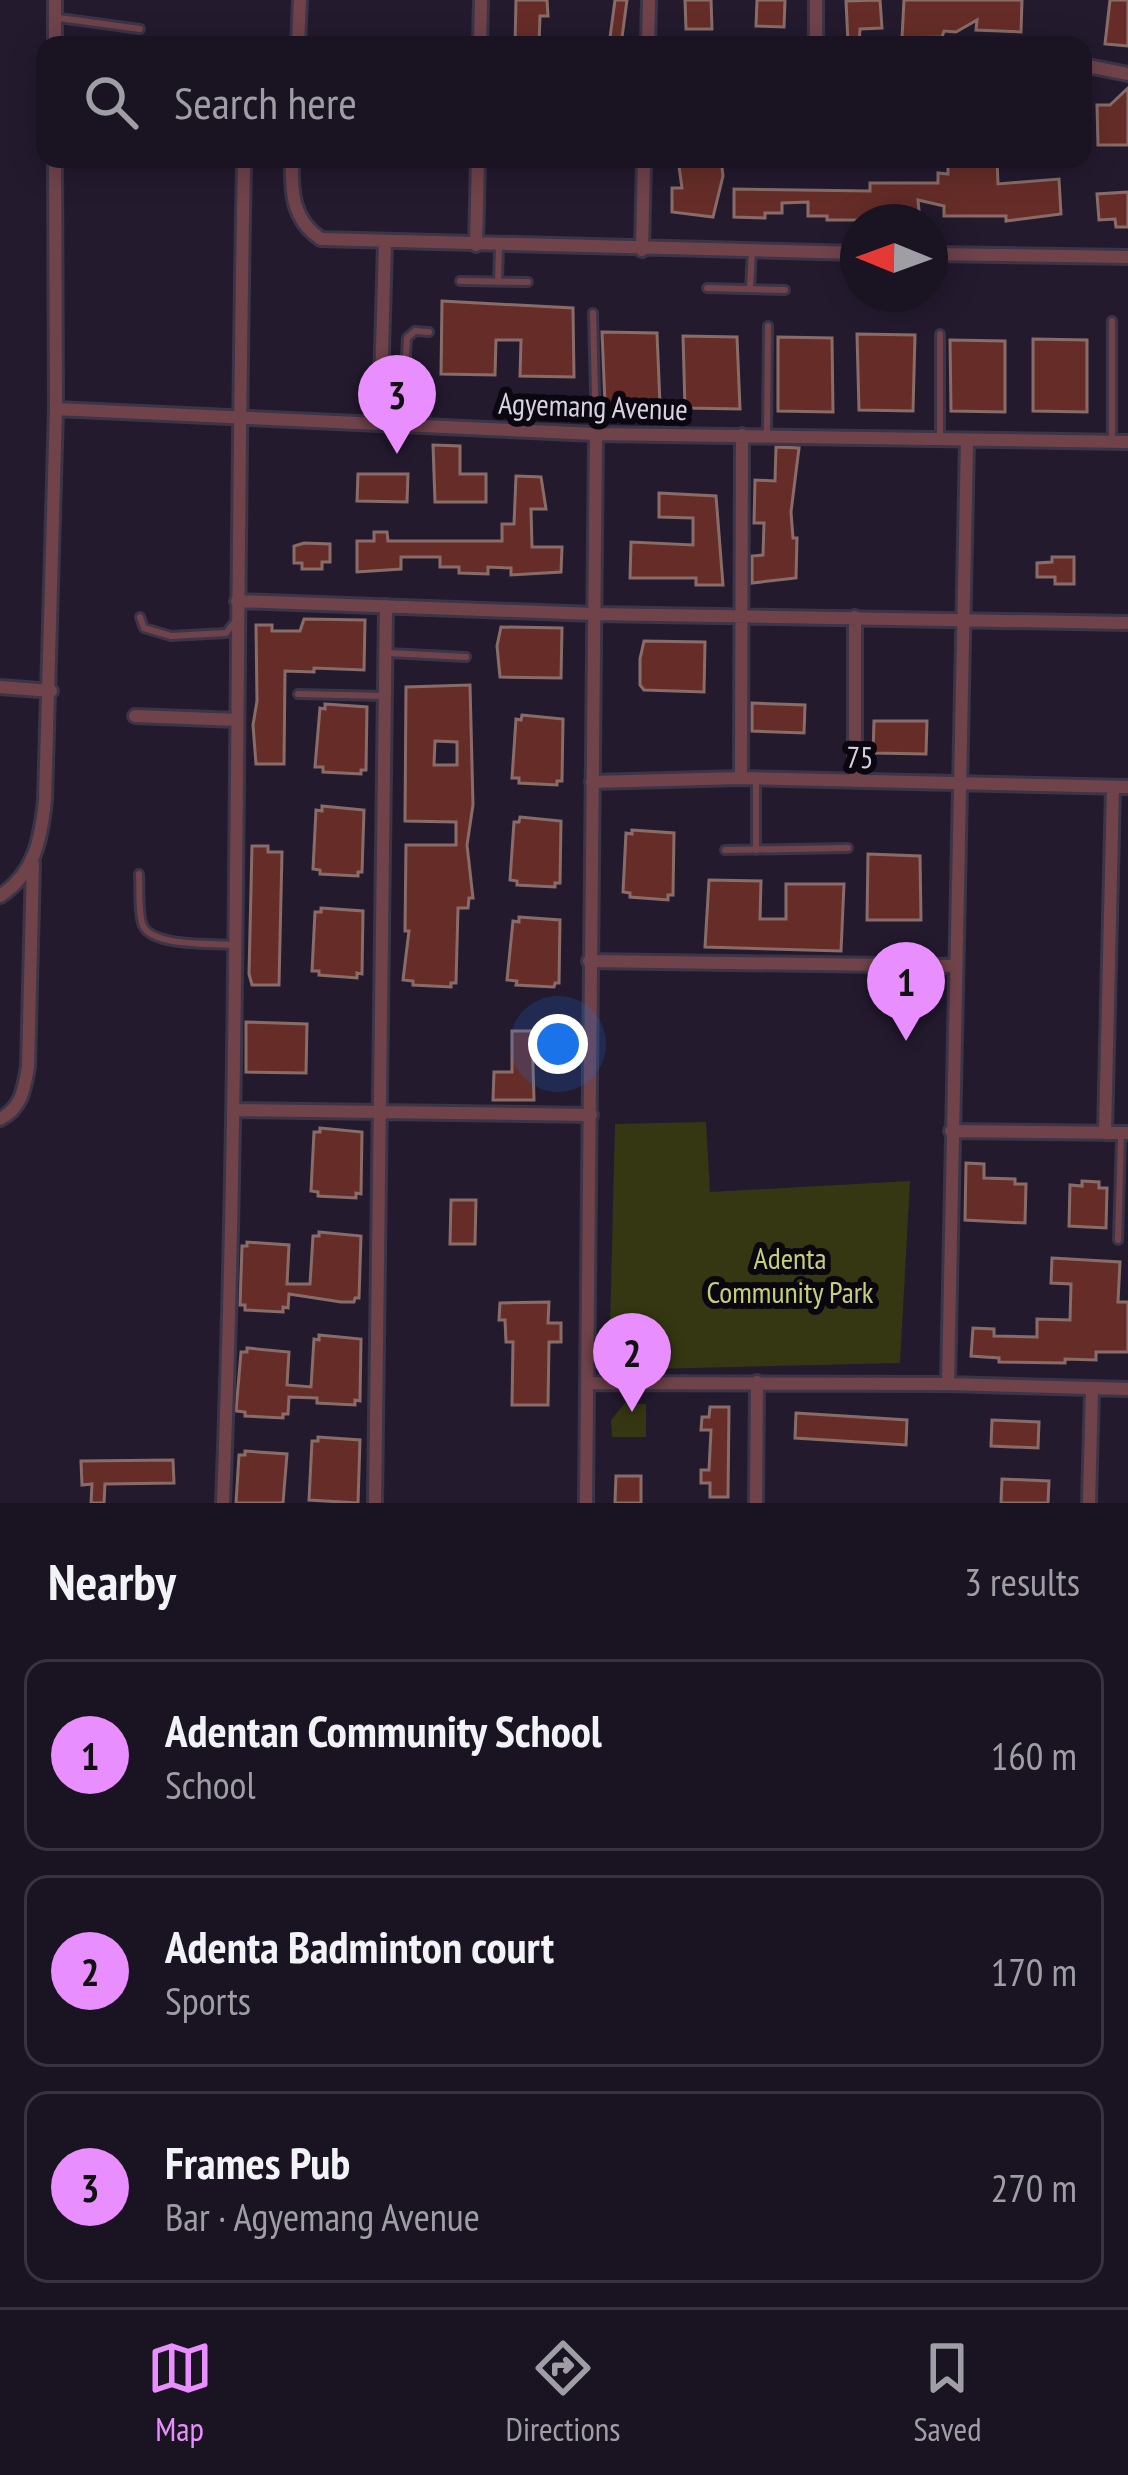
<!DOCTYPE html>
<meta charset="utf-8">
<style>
body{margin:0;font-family:"PT Sans Narrow",sans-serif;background:#231d2a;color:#f1f3f6}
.compass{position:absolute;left:840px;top:204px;width:108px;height:108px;border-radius:50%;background:#1a1422;box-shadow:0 6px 30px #0003;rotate:271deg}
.you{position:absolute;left:558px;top:1044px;width:42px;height:42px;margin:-30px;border:9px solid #fff;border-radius:50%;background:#1a73e8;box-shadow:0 0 0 18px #1a73e833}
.badge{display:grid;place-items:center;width:78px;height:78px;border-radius:50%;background:#e98efe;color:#111;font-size:39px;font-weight:700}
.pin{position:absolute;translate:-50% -99px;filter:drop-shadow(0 3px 6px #0008)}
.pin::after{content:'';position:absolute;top:63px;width:42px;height:36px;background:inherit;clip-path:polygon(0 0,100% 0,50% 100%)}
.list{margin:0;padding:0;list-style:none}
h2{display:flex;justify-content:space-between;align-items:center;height:156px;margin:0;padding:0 48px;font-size:51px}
h2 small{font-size:39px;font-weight:400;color:#9f9ea5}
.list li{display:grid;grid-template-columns:78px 1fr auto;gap:36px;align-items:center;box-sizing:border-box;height:192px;margin:0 24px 24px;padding:0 24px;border:3px solid #383340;border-radius:24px}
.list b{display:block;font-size:45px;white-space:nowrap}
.list p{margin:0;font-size:39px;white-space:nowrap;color:#9f9ea5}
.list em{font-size:39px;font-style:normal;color:#9f9ea5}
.icon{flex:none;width:66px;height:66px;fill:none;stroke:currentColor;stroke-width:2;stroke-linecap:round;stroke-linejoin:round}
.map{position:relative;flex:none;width:1128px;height:1503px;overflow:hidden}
.search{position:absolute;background:#1a1422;box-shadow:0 6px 30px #0003;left:36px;right:36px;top:36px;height:132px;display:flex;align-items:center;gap:30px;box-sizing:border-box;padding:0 42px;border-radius:24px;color:#9f9ea5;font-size:45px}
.sheet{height:804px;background:#1a1422}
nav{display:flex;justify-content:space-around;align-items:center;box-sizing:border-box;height:168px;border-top:3px solid #383340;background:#1a1422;font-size:33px;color:#9f9ea5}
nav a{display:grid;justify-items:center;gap:6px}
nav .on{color:#e98efe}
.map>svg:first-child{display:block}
</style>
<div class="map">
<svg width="1128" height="1503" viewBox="0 0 1128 1503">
<rect width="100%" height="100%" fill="#231a2e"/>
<path fill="#353712" d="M706,1122L710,1192L910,1181L900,1363L609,1370L615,1124Z
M625,1403L646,1404V1437H612L611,1420Z"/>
<path fill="#662d28" stroke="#896c68" stroke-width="3" fill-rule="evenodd" d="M516,0H547L548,16H540L539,45H515Z
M615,0H627L621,45H609Z
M685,0H711L712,29H686Z
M757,0H785L784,27L756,26Z
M880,0L882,28L860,29L859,44L848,43L846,1Z
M904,0H1022L1021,32L976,30L977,20L956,32L944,31L942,37L902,38Z
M1110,0H1128V46L1105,44Z
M1128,88V145H1098L1097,105H1110Z
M678,159H721L723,176L713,217L672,212V188H682Z
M948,159H997L998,184L1059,179L1061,214L1006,221V216H944V206L918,200L919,211H881V220H827V216H808V202L782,203V213H765V218L734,217V189L870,191V183H938V173L948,174Z
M1128,192V227H1116L1115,219L1099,220L1097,194Z
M442,301L573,308L574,377L520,376L521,340H496L495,375L441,374Z
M602,332L657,333L660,405L605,404Z
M857,334L915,335L913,411L859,410Z
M683,336L737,337L740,409L685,408Z
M778,337L832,338L833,412L778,411Z
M1033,339L1087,340V412L1033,411Z
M950,340L1005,341V412L951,411Z
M433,445L460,446V474H486V502H435Z
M776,447L799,448L791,512L793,538H797L796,578L752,583V556L763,555L764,523H754L755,480L775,481Z
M358,474H408L407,502L357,501Z
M516,476L541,477L546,509H531L532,547H562L561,572L511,575V568L488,567V574L459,573V567H440V557H401V569L357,572V541H374V532H387L388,541H502V524H514Z
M659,493L716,496L723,585H696V578H630L631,542L693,545V518L659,517Z
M304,543L330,544V562H322V569H302V563H294V546Z
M1052,557H1074V584H1055V577H1037V563L1052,562Z
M304,619L365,620L364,670L314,668V672L285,671L284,764H256L253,725L257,701L256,625H272V631H300Z
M501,627L562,628L561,678L500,677L497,646Z
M644,641L705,642L704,692L644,690L640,685V659Z
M470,685L473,805L467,845L473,898H469L468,908H458L456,983H451V987L413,985V981L403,980L409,931H405L406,845H456V822L405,821L406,687ZM435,741L457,742V765H434Z
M752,703L805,705L804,733L752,731Z
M325,704L367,707L366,770H361V774L323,772V767H315L320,708L325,709Z
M522,715L563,719L562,781H557V785L519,783V778H512L516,719L521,720Z
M874,721H927L926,754L873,753Z
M322,806L364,810L362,872H358V876L320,874V870L313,869L316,810L322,811Z
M520,817L561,821L560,883H555V887L517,885V881L510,880L514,822H519Z
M632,830L674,833L673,895H668V900L630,897V893L623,892L626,833L632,834Z
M252,846H268V852H282L279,985H252L249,974Z
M868,854L920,856L921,920H867Z
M709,880L761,881L760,919H786V884H844L841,951L705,947Z
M321,908L363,911L362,974L357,973V978L319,975V971H312L315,912H321Z
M519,917L560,920L559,983H555L554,987L516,985L517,981L507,980L513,921L519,922Z
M246,1022L307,1024L306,1073L246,1072Z
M512,1031H532L534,1100H493L494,1072H512Z
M320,1128L362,1132L361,1194L356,1193V1198L318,1196V1192L311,1191L314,1132H320Z
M966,1163L984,1164V1178L1015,1179V1184H1026L1025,1223L965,1220Z
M1082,1181L1099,1182V1188H1107L1106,1228L1069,1226L1070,1185L1082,1186Z
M451,1200H476L475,1244H450Z
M319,1232L361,1236L359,1298H355L354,1302H341L289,1294L288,1308L283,1307V1312L245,1310V1305H240L242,1246H247V1242L289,1245L287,1284H310L313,1236H319Z
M1052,1258L1120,1262L1118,1302H1128V1352H1096V1360L1065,1359V1363L999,1362V1358L971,1356L973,1328L994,1329V1336L1037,1337V1319L1070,1320L1071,1284L1051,1283Z
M549,1302L548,1323H561V1342H549L548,1405H512L513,1342H506L505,1320H499L500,1303Z
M319,1335L361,1339L360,1401L355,1400V1405L317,1403V1398L289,1397L288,1414H283V1418L245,1416V1412L236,1411L241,1352H247V1348L289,1352L287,1385L311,1387L314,1339L319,1340Z
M710,1407H729L728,1497H710V1483H701V1470H709L711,1430H701L702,1417H709Z
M796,1413L907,1420L906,1445L795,1438Z
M992,1420L1039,1422L1038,1448L991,1446Z
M318,1437L360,1440L358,1503L309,1500L312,1441H318Z
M245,1451L287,1454L283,1503H236L239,1455H245Z
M173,1460L174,1483L105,1484L104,1503H91L92,1484L82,1485L81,1461Z
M616,1476H641V1503H615Z
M1002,1479L1049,1481L1048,1503H1001Z"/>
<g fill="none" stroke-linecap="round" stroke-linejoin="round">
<g stroke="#3c3447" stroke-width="12">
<path id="lane" d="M59,18L140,29
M460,281L528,282
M498,282L499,246
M707,288L785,290
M750,289L752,251
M593,313L596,434
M1112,321V439
M940,334V437
M402,423L407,338L415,331L429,332
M767,436L768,326
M140,617L144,628L171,636L226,633L234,623
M389,653L466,657
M298,694L385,696
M725,850L848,848
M756,850V781
M139,874C140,889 138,909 142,923C148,947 210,943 232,945
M1118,1240L1121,1136"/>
</g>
<g stroke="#3c3447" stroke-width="18">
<path id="street" d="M816,0V45
M55,45V0
M298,45L300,0
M480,45L481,0
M648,45L649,0
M1083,65L1128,74
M292,159C291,191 292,220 321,239L858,253
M476,245L478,159
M642,250L644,159
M930,254L1128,257
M56,409L596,434L1128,442
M380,422L385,243
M237,601L594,614L1128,623
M0,687L51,691
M135,716L237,720
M741,778L742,435
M855,781V617
M592,782L741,778L1128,787
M0,896C35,873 41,839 45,800L56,409L55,159
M589,961L955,966
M234,1110L591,1115
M0,1119C22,1108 24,1089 28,1067L33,863
M951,1131L1128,1133
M1105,1133L1113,787
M588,1383L948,1384L1128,1389
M948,1384L967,441
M223,1503C240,1057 235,611 244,165
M375,1503L386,606
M586,1503L596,434
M756,1503L757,1382
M1089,1503L1092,1388"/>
</g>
<use href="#lane" stroke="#70434b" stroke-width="6"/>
<use href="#street" stroke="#70434b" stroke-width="12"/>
</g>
<g text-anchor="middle" stroke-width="12" stroke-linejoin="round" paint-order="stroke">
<g font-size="30" fill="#d9d3e1" stroke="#0b0710">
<text transform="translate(593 407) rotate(2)" y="10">Agyemang Avenue</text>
<text transform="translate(860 758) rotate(1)" y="10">75</text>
</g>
<g font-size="30" fill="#c7cf76" stroke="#0b0710">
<text x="790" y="1269">Adenta<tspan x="790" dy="34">Community Park</tspan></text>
</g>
</g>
</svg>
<svg class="compass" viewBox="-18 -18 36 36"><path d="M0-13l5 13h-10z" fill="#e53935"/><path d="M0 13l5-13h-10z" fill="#9f9ea5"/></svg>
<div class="you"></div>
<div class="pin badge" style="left:906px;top:1041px">1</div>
<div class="pin badge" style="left:632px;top:1412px">2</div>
<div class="pin badge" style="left:397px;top:454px">3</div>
<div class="search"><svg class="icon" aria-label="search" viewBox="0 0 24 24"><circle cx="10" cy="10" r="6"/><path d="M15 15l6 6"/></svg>Search here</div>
</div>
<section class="sheet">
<h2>Nearby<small>3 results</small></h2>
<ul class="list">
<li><span class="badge">1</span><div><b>Adentan Community School</b><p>School</p></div><em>160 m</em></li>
<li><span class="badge">2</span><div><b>Adenta Badminton court</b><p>Sports</p></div><em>170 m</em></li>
<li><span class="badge">3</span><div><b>Frames Pub</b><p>Bar · Agyemang Avenue</p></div><em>270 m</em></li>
</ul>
</section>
<nav>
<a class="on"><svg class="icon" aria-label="map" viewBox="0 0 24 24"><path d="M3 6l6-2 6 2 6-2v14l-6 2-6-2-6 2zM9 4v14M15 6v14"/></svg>Map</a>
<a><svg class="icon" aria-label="directions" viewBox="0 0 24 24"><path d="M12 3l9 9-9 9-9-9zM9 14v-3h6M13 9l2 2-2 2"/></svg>Directions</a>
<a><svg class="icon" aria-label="saved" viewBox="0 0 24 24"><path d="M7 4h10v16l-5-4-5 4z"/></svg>Saved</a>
</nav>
